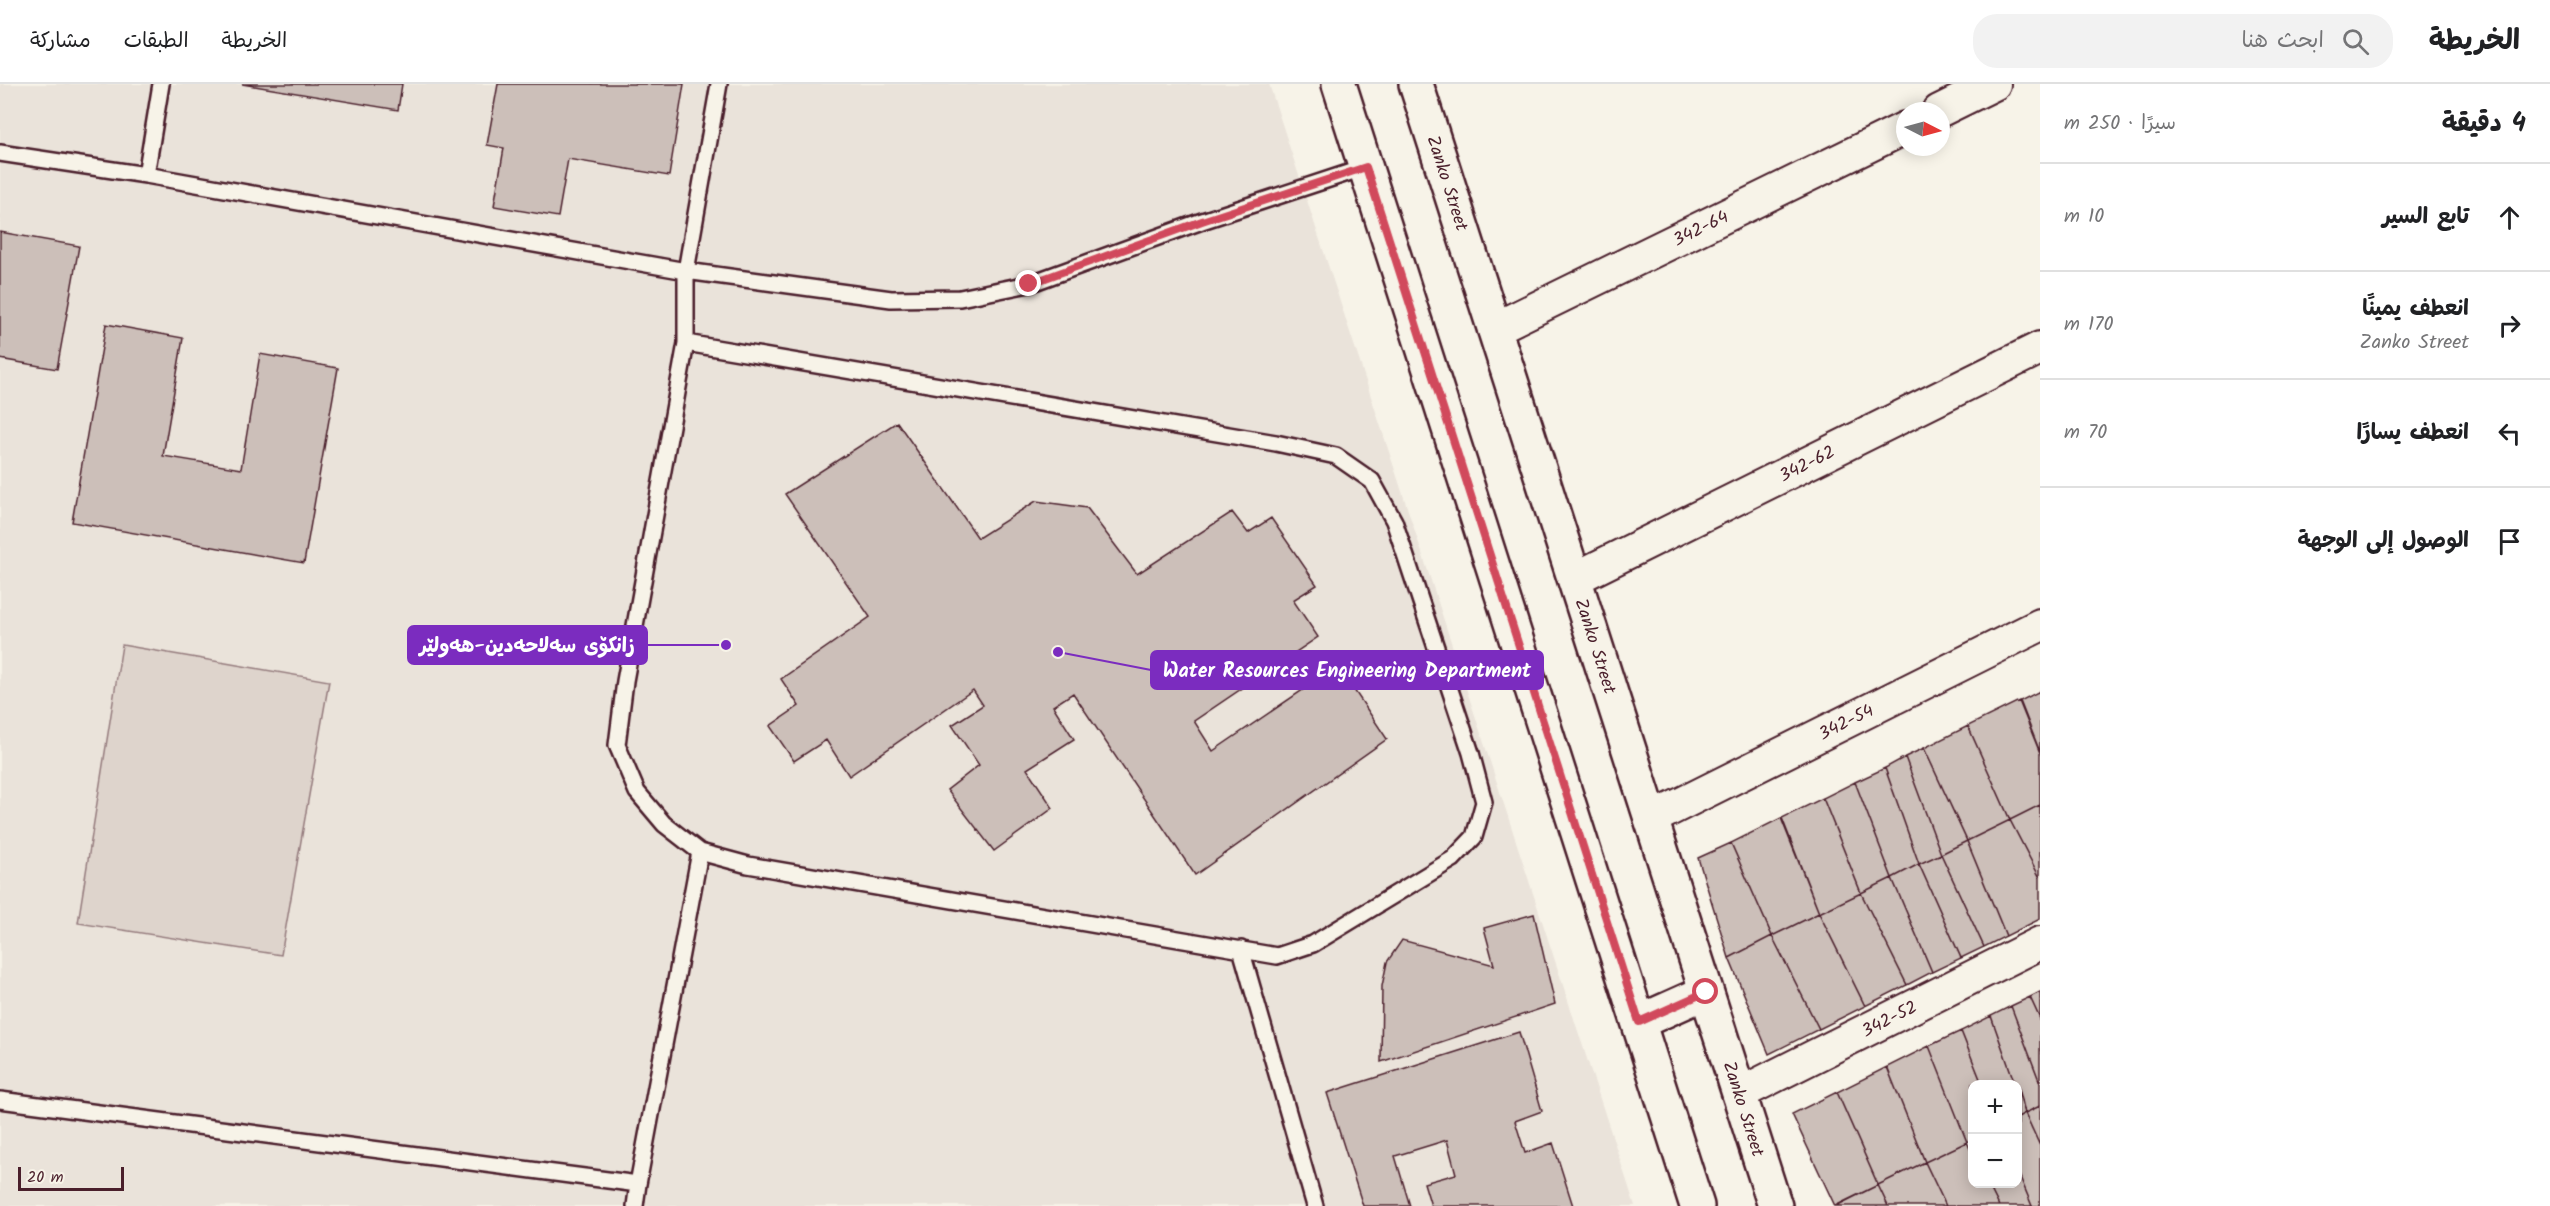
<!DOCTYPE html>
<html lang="ar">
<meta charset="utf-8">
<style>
body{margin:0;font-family:Kalam,"Playpen Sans Arabic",sans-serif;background:#f2f2f2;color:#202124;direction:rtl}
.controls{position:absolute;right:18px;bottom:18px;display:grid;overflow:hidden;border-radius:12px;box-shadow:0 3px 15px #0003}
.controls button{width:54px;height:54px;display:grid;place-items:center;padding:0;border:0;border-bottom:2px solid #e0e0e0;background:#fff;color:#202124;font:30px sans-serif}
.compass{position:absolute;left:1896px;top:18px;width:54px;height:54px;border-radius:50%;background:#fff;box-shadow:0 3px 15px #0003;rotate:96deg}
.scale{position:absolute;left:18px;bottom:15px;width:106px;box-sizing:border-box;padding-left:6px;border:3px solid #4a1f2b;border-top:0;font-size:16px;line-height:21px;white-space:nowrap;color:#4a1f2b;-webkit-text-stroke:4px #f7f3e8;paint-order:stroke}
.stop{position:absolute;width:18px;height:18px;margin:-14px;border:4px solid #d1495b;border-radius:50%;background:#fff}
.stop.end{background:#d1495b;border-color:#fff;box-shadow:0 2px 6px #0008}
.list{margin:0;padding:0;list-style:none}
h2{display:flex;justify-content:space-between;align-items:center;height:78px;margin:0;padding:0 24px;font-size:26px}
h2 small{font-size:20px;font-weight:400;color:#757577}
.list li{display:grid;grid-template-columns:39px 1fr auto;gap:18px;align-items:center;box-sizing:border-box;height:108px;padding:0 24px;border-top:2px solid #e0e0e0}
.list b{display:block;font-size:22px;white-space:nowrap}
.list p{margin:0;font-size:20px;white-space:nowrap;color:#757577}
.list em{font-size:20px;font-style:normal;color:#757577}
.icon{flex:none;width:33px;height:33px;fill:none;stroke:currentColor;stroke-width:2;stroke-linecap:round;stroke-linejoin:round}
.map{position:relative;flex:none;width:2040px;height:1122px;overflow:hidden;direction:ltr}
header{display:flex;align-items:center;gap:36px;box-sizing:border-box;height:84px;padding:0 30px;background:#fff;border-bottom:2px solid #e0e0e0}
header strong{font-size:28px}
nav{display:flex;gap:33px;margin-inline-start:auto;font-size:21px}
.search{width:420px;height:54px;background:#f2f2f2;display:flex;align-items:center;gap:15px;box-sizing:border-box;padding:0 21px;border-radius:24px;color:#757577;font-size:22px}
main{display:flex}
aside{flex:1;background:#fff}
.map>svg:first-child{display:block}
</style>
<header>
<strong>الخريطة</strong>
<div class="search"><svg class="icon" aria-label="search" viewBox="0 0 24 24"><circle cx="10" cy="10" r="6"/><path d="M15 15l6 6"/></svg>ابحث هنا</div>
<nav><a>الخريطة</a><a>الطبقات</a><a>مشاركة</a></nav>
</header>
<main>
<aside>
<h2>4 دقيقة<small>سيرًا · 250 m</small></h2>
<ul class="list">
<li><svg class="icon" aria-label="ahead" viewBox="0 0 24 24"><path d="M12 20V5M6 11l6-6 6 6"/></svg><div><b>تابع السير</b></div><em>10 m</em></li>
<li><svg class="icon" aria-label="right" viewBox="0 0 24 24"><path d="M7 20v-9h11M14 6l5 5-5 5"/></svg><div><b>انعطف يمينًا</b><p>Zanko Street</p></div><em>170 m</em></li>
<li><svg class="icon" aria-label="left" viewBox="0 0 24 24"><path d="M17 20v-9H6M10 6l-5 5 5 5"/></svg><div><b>انعطف يسارًا</b></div><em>70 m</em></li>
<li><svg class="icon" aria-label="arrive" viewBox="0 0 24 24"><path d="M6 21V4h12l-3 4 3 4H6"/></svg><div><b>الوصول إلى الوجهة</b></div></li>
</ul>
</aside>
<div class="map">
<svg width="2040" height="1122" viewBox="0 0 2040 1122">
<rect width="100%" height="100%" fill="#f7f3e8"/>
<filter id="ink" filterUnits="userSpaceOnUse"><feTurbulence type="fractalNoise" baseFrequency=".0167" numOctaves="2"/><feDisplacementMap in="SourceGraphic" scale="12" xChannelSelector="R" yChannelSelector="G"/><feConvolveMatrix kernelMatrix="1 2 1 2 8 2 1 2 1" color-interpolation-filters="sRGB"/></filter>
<g filter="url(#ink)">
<path fill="#eae3da" d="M0,0H1269L1635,1122H0Z"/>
<path fill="#ded4cc" stroke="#947a7c" stroke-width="1.5" d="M122,561L329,597L281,871L78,839Z"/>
<path fill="#ccbfb9" stroke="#4a1f2b" stroke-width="1.5" d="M242,0H402L398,26Z
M498,0H684L669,92L568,75L558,133L494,122L504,64L487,61Z
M0,148L79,162L57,285L0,275Z
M106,240L183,254L163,372L241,385L260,270L338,284L304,479L72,438Z
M897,338L978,454L1036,417L1087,424L1137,490L1232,428L1248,449L1271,434L1317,501L1293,516L1318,553L1194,637L1213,667L1338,582L1387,655L1195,791L1073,609L1053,622L1074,655L1027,685L1053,724L994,767L947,706L979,681L952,641L983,621L973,606L849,692L826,656L794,677L770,642L799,622L781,595L870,533L785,410Z
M2040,607V668L2020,617Z
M2019,617L2040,669V721L2010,736L1968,642Z
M1968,642L2010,736L1967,757L1924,664Z
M1924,664L1967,757L1941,770L1905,673Z
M1905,673L1941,770L1919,780L1885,684Z
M1885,684L1919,780L1892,794L1855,698Z
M1855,698L1892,794L1861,809L1823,714Z
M1823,714L1861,809L1819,829L1782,734Z
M2040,721V794L2010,736Z
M1781,734L1819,829L1772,852L1731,759Z
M2010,736L2040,794V835L2006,852L1967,757Z
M1967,757L2006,852L1984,863L1941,770Z
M1731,759L1772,852L1729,874L1698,774Z
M1941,770L1984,863L1961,874L1919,780Z
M1919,780L1961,874L1932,888L1892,794Z
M1892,794L1932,888L1907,901L1861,809Z
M1861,809L1907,901L1865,922L1819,829Z
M1819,829L1865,922L1819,945L1772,852Z
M1534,830L1555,920L1381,978L1382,902L1387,878L1402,856L1494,881L1484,844Z
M1772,852L1819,945L1769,970L1729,874Z
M2040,908V935L2030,913Z
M2030,913L2040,935V999L2011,922Z
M2011,922L2040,999V1022L2025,1029L2018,1000H2015L1991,932Z
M1991,932L2015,1000H1982L1961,947Z
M1961,947L1982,1000H1972V1055L1967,1058L1929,962Z
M1519,948L1542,1027L1515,1037L1525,1069L1553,1059L1573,1122H1431L1424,1099L1456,1090L1447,1056L1395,1072L1410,1122H1363L1327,1009Z
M1929,962L1967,1058L1925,1078L1887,983Z
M1887,983L1925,1078L1878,1101L1837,1008Z
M2018,1007L2025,1029L2018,1033Z
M1837,1008L1878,1101L1835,1122L1792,1030Z
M2040,1022V1062L2025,1029Z
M2025,1029L2040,1062V1122H2032L2018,1088V1033Z
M1967,1058L1972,1069V1100H1988L1999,1122H1946L1925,1078Z
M1925,1078L1946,1122H1888L1878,1101Z
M2018,1088L2032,1122H1999L1988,1100H2018Z
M1878,1101L1888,1122H1836Z"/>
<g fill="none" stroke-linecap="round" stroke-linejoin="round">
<g stroke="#4a1f2b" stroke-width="20">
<path id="lane" d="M0,69L146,91L686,187L891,215L960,214L1029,200L1202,137L1366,83
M146,91L161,0
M686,259L1276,359L1336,372L1372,397L1394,437L1471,669L1484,718L1474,753L1453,775L1313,860L1277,872L748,781L700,768L664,740L637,708L617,661L625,597L686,259V187L719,0
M1241,865L1315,1122
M0,1016L638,1100L635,1122
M638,1100L700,768"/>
</g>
<g stroke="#4a1f2b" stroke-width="36">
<g id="street">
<path d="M1939,27L1994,0"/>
<path id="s1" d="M1494,245L1905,44"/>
<path id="s2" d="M1574,495L2040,264"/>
<path id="s3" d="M1651,735L2040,541"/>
<path id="s4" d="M1739,1010L2040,859"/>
</g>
</g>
<g stroke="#4a1f2b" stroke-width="38">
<g id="secondary">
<path d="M1339,0L1697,1122"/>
<path id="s5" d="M1416,0L1775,1122"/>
<path d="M1639,938L1706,908"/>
</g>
</g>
<use href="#lane" stroke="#f7f3e8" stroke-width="15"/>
<use href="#street" stroke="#f7f3e8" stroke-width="32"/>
<use href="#secondary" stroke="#f7f3e8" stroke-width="33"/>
</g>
</g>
<g fill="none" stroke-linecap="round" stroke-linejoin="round" filter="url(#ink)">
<path stroke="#d1495b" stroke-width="8" d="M1029,200L1202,137L1366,83L1639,938L1706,908"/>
</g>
<g text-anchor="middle" stroke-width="6" stroke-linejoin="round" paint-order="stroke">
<g font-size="18" fill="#4a1f2b" stroke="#f7f3e8">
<text dy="6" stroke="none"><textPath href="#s5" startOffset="104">Zanko Street</textPath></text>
<text dy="6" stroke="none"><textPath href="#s1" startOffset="230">342-64</textPath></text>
<text dy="6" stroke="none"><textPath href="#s2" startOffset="260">342-62</textPath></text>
<text dy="6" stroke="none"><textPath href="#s5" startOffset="590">Zanko Street</textPath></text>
<text dy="6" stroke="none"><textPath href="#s3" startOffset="218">342-54</textPath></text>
<text dy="6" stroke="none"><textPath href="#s4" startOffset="168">342-52</textPath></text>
<text dy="6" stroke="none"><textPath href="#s5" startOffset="1076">Zanko Street</textPath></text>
</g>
</g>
<path fill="none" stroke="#7b2cbf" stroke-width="2" d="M726 561L647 561M1058 568L1151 586"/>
<g fill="#7b2cbf" stroke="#f7f3e8" stroke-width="2">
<circle cx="726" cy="561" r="6"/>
<circle cx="1058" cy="568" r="6"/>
</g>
<g fill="#7b2cbf" stroke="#7b2cbf" stroke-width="2">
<rect x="408" y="542" width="239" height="38" rx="6"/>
<rect x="1151" y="567" width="392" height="38" rx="6"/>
</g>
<g font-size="20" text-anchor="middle" font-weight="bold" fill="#fff">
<text x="527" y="568">زانکۆی سەلاحەدین-هەولێر</text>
<text x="1347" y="593">Water Resources Engineering Department</text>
</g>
</svg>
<div class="controls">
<button>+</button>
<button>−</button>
</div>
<svg class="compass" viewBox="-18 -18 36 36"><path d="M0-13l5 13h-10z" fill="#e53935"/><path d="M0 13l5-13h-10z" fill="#757577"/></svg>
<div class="scale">20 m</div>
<div class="stop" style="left:1706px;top:908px"></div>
<div class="stop end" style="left:1029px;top:200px"></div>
</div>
</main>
